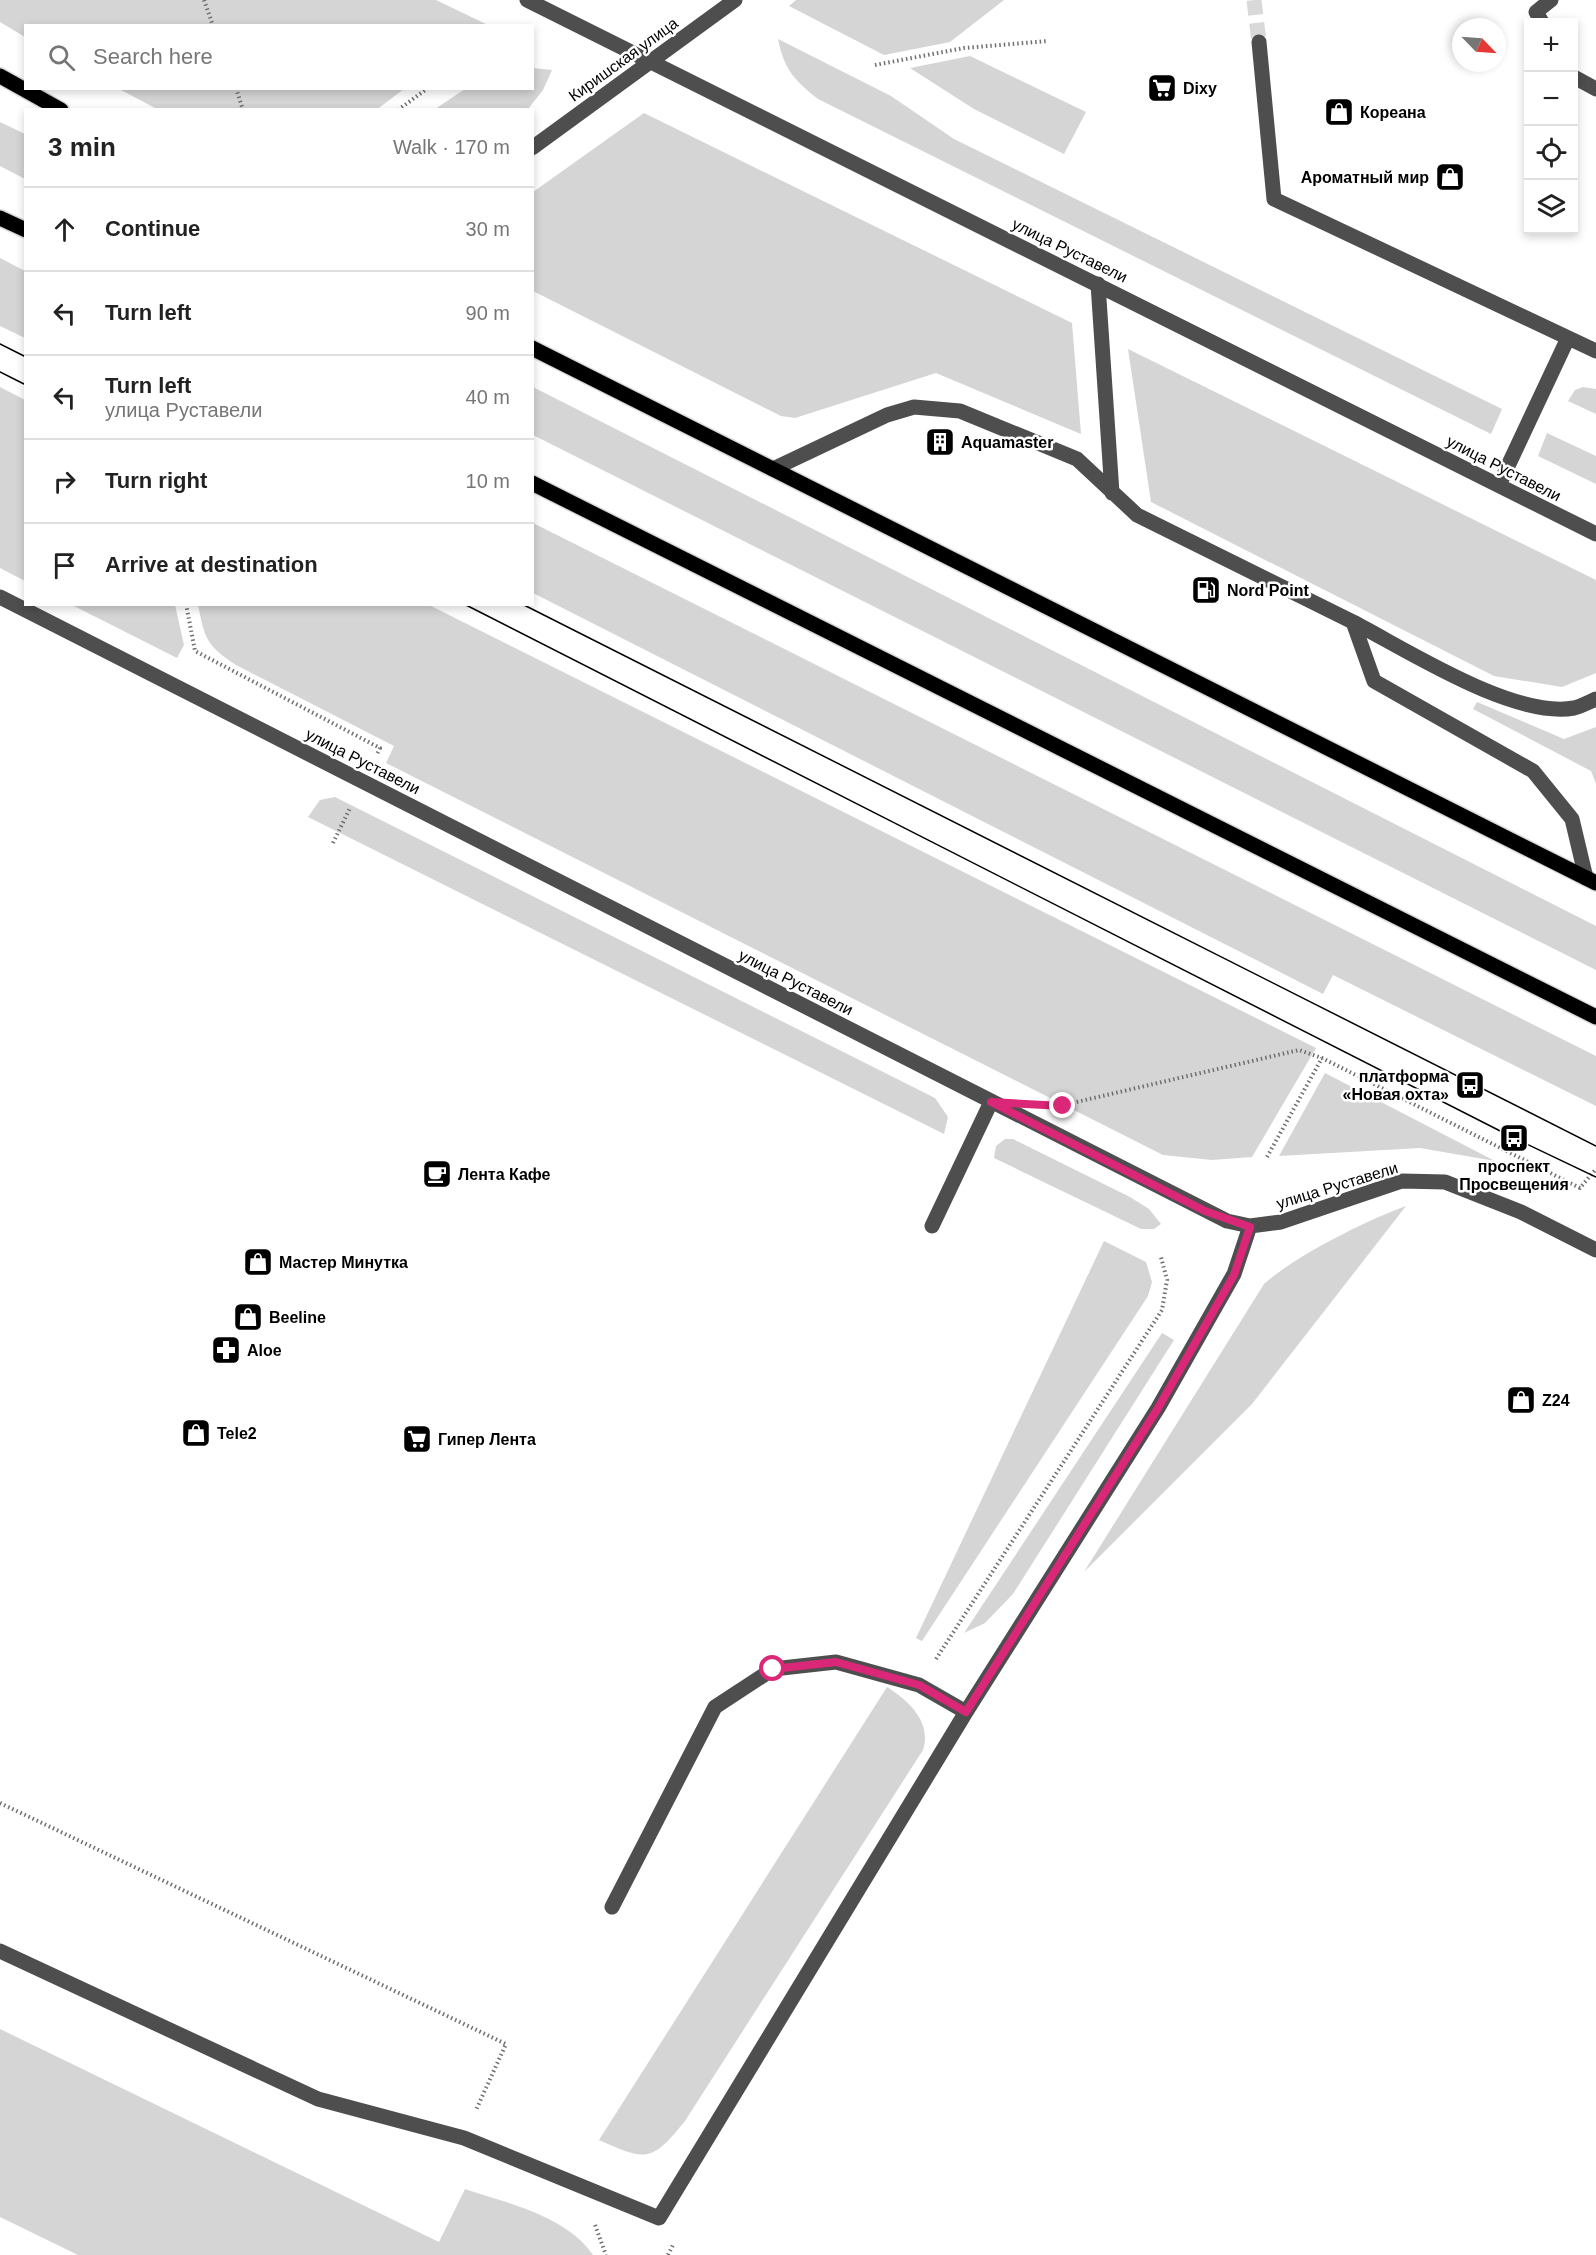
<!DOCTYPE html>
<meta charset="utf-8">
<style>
body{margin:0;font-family:Helvetica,sans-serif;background:#f6f6f6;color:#222}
.controls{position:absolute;right:18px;top:18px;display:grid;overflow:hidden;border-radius:0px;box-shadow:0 3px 9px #0003}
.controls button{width:54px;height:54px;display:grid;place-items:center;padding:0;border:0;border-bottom:2px solid #e0e0e0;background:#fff;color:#222;font:30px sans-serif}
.compass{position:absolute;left:1452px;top:18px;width:54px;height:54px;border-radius:50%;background:#fff;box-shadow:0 3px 9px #0003;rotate:115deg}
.stop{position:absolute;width:18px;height:18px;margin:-14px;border:4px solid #db2777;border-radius:50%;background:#fff}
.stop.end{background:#db2777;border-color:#fff;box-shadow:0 2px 6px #0008}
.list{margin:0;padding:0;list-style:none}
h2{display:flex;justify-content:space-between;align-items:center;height:78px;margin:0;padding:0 24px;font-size:26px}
h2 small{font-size:20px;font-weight:400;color:#767676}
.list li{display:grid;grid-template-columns:39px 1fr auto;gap:18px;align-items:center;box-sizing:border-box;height:84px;padding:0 24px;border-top:2px solid #e0e0e0}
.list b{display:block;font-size:22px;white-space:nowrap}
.list p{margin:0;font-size:20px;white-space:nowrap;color:#767676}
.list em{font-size:20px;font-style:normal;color:#767676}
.icon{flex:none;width:33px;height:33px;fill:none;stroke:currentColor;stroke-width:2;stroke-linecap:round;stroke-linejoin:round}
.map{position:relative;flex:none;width:1596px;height:2255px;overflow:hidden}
.search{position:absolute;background:#fff;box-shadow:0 3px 9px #0003;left:24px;top:24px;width:510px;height:66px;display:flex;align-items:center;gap:15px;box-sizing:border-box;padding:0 21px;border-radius:0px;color:#767676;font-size:22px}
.panel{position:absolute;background:#fff;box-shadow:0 3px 9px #0003;left:24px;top:108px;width:510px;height:498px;border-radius:0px}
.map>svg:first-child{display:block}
</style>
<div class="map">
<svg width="1596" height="2255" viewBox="0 0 1596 2255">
<rect width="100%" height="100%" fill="#fff"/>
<path fill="#d5d5d5" d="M0,0H436L488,25L26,26L25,37L0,22Z
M796,0H1004L950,42L884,55L789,6Z
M778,39L891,96L954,139L1502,409L1491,434L818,99C794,80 784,69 778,39Z
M970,56L1086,112L1064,154L974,109L910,68Z
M533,68L552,70L543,90L528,109H435L465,89L532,88Z
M119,89H404L376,110L157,109Z
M644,113L1072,323L1081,434L936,373L795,418L781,416L533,291V192Z
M0,122L25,134V179L0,166Z
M0,258L25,271V338L0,326Z
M1128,349L1596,580V673L1562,687L1494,676L1151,502Z
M0,387L25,400V581L0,568Z
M533,387L1596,926V970L533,435Z
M1583,387L1596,389V414L1568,401L1575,390Z
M1547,433L1596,456V484L1538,456Z
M533,523L1596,1056V1106L1333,975L1323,994L533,593Z
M72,605H175L184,645L177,658Z
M198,605H429L1316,1048L1252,1157L1212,1160L1163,1155L386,763L394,746L236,665C206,645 205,639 198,605Z
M1477,702L1564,739L1596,727V784L1591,771L1473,709Z
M335,797L935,1098L948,1117L944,1134L308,817L320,800Z
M1325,1073L1495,1161L1420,1148L1279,1156Z
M1005,1139H1013L1130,1197L1149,1209L1161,1224L1154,1229H1141L994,1158L996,1146Z
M1406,1206L1252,1404L1084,1572L1264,1284C1295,1256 1367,1220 1406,1206Z
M1104,1241L1146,1262L1152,1282L1148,1296L922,1641L916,1638Z
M1162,1333L1174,1340L1013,1594L985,1623L964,1633Z
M887,1687C909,1701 932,1722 923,1750L685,2121C651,2163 646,2161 599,2140Z
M0,2029L439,2242L465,2189C507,2203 567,2216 593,2255H78L0,2217Z"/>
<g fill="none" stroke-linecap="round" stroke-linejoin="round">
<path stroke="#d9d9d9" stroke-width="15" stroke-dasharray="15 8" stroke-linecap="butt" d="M1254,0L1259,42"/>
<g stroke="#dbdbdb" stroke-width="18">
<path id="major" d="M0,76L61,110
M0,218L26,230
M532,348L1596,883
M532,483L1596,1017"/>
</g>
<path stroke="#707070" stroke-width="4" stroke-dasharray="1.5 3" stroke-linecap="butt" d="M204,0L213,26
M875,65L964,48L1048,41
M236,88L243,110
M398,110L428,88
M186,604L195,651L380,748L377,754
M333,843L350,808
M1068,1104L1299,1050L1322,1058L1580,1188L1596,1169
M1267,1157L1322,1058
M936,1659L1162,1310L1167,1280L1161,1257
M0,1803L506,2044L476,2110
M595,2225L606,2255
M668,2255L673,2245"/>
<path stroke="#4e4e4e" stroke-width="15" d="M527,0L1596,534
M1542,22L1536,12L1551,0
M1259,42L1274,199L1596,351
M1574,77L1596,89
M532,148L735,0
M1098,284L1112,493
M773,469L887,415L914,407L960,411L1077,459L1137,515L1353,622L1374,681L1533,771L1572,819L1586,878
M1499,485L1568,338
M0,597L1227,1221L1250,1226L1281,1222L1402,1181L1445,1182L1521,1212L1596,1250
M1353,622C1407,650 1514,719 1574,708C1582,706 1589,702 1596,699
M932,1226L991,1102
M612,1907L715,1707L773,1669L836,1662L919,1685L966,1712
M0,1951L318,2099L464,2138L659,2218L966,1712L1158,1408L1234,1274L1250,1226"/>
<use href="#major" stroke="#000" stroke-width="15"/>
<path stroke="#000" stroke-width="1.5" d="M0,344L26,357
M0,372L26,385
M464,604L1514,1138L1596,1177
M522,604L1596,1146"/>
</g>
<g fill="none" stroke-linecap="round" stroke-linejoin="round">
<path stroke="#db2777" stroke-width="8" d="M773,1669L836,1662L919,1685L966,1712L1158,1408L1234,1275L1250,1227L1205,1211L991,1102L1063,1106"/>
</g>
<defs>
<g id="supermarket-square" transform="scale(1.5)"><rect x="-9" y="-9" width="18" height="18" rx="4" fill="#000" stroke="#fff"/><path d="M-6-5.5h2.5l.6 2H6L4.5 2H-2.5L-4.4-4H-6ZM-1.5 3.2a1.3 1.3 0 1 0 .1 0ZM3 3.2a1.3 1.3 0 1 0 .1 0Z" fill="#fff"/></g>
<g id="shop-square" transform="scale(1.5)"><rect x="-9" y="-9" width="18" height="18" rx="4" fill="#000" stroke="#fff"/><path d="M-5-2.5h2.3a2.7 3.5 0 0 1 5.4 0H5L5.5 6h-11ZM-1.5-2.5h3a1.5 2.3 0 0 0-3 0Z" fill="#fff"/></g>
<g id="building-square" transform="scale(1.5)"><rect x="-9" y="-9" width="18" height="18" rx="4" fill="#000" stroke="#fff"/><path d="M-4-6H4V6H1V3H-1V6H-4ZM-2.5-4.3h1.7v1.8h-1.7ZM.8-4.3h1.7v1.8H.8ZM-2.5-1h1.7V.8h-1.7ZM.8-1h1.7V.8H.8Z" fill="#fff"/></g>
<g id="fuel-square" transform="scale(1.5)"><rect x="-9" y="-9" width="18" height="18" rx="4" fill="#000" stroke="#fff"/><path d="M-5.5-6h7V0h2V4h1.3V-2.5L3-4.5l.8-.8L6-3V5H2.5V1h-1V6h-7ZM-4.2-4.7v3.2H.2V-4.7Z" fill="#fff"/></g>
<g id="bus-square" transform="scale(1.5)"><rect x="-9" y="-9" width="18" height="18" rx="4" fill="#000" stroke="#fff"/><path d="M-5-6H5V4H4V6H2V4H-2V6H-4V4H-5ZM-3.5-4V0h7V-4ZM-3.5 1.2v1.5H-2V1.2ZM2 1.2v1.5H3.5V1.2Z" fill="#fff"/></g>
<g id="cafe-square" transform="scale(1.5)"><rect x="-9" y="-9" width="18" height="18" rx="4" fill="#000" stroke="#fff"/><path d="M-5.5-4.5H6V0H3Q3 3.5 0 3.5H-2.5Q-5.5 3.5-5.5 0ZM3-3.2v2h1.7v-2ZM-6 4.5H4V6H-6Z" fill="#fff"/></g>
<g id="pharmacy-square" transform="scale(1.5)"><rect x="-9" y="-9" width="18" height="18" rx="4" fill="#000" stroke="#fff"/><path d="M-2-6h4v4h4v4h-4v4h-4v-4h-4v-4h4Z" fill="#fff"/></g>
</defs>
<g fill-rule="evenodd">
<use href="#supermarket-square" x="1162" y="88"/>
<use href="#shop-square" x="1339" y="112"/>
<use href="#shop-square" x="1450" y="177"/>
<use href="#building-square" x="940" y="442"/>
<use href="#fuel-square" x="1206" y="590"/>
<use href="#bus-square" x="1470" y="1085"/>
<use href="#bus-square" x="1514" y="1138"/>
<use href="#cafe-square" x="437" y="1174"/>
<use href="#shop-square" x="258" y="1262"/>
<use href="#shop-square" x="248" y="1317"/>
<use href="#pharmacy-square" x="226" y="1350"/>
<use href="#shop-square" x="1521" y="1400"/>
<use href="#shop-square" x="196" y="1433"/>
<use href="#supermarket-square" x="417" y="1439"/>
</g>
<g text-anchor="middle" stroke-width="5" stroke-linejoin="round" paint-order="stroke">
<g font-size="16" fill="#000" stroke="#fff">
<text transform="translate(623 59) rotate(-36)" y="6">Киришская улица</text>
<text transform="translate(1070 250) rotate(26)" y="6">улица Руставели</text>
<text transform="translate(1504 468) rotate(27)" y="6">улица Руставели</text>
<text transform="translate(363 761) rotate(27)" y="6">улица Руставели</text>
<text transform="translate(796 982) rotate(27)" y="6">улица Руставели</text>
<text transform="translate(1337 1185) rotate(-17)" y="6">улица Руставели</text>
</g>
<g font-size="16" font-weight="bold" fill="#000" stroke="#fff" text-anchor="start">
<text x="1183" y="94">Dixy</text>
<text x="1360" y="118">Кореана</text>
<text x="1429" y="183" text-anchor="end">Ароматный мир</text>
<text x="961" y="448">Aquamaster</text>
<text x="1227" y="596">Nord Point</text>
<text x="1449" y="1082" text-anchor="end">платформа<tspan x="1449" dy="18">«Новая охта»</tspan></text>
<text x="1514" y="1172" text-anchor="middle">проспект<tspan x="1514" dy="18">Просвещения</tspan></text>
<text x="458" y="1180">Лента Кафе</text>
<text x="279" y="1268">Мастер Минутка</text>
<text x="269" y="1323">Beeline</text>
<text x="247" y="1356">Aloe</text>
<text x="1542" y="1406">Z24</text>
<text x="217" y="1439">Tele2</text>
<text x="438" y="1445">Гипер Лента</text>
</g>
</g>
</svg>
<div class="controls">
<button>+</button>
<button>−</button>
<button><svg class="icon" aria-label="locate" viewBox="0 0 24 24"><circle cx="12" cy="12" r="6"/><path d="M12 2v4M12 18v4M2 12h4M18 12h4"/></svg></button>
<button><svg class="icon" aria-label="layers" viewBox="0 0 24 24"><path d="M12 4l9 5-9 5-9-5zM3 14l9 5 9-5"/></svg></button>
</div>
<svg class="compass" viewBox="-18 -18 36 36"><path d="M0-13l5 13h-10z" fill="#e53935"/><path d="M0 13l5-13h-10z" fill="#767676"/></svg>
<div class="stop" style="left:773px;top:1669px"></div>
<div class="stop end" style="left:1063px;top:1106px"></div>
<div class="search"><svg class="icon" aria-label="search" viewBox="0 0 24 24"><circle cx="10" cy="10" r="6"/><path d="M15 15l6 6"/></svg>Search here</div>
<section class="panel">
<h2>3 min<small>Walk · 170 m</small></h2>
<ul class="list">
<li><svg class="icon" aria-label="ahead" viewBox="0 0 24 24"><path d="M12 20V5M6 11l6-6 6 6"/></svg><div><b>Continue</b></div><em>30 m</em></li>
<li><svg class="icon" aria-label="left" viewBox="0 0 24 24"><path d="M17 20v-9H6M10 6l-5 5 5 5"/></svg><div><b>Turn left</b></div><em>90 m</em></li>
<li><svg class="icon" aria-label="left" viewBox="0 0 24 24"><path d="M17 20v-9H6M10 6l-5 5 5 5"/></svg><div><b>Turn left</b><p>улица Руставели</p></div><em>40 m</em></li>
<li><svg class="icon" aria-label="right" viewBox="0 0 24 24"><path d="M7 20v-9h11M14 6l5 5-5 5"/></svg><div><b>Turn right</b></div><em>10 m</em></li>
<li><svg class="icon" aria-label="arrive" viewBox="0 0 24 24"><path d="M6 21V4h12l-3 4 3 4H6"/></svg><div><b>Arrive at destination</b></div></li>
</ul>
</section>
</div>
